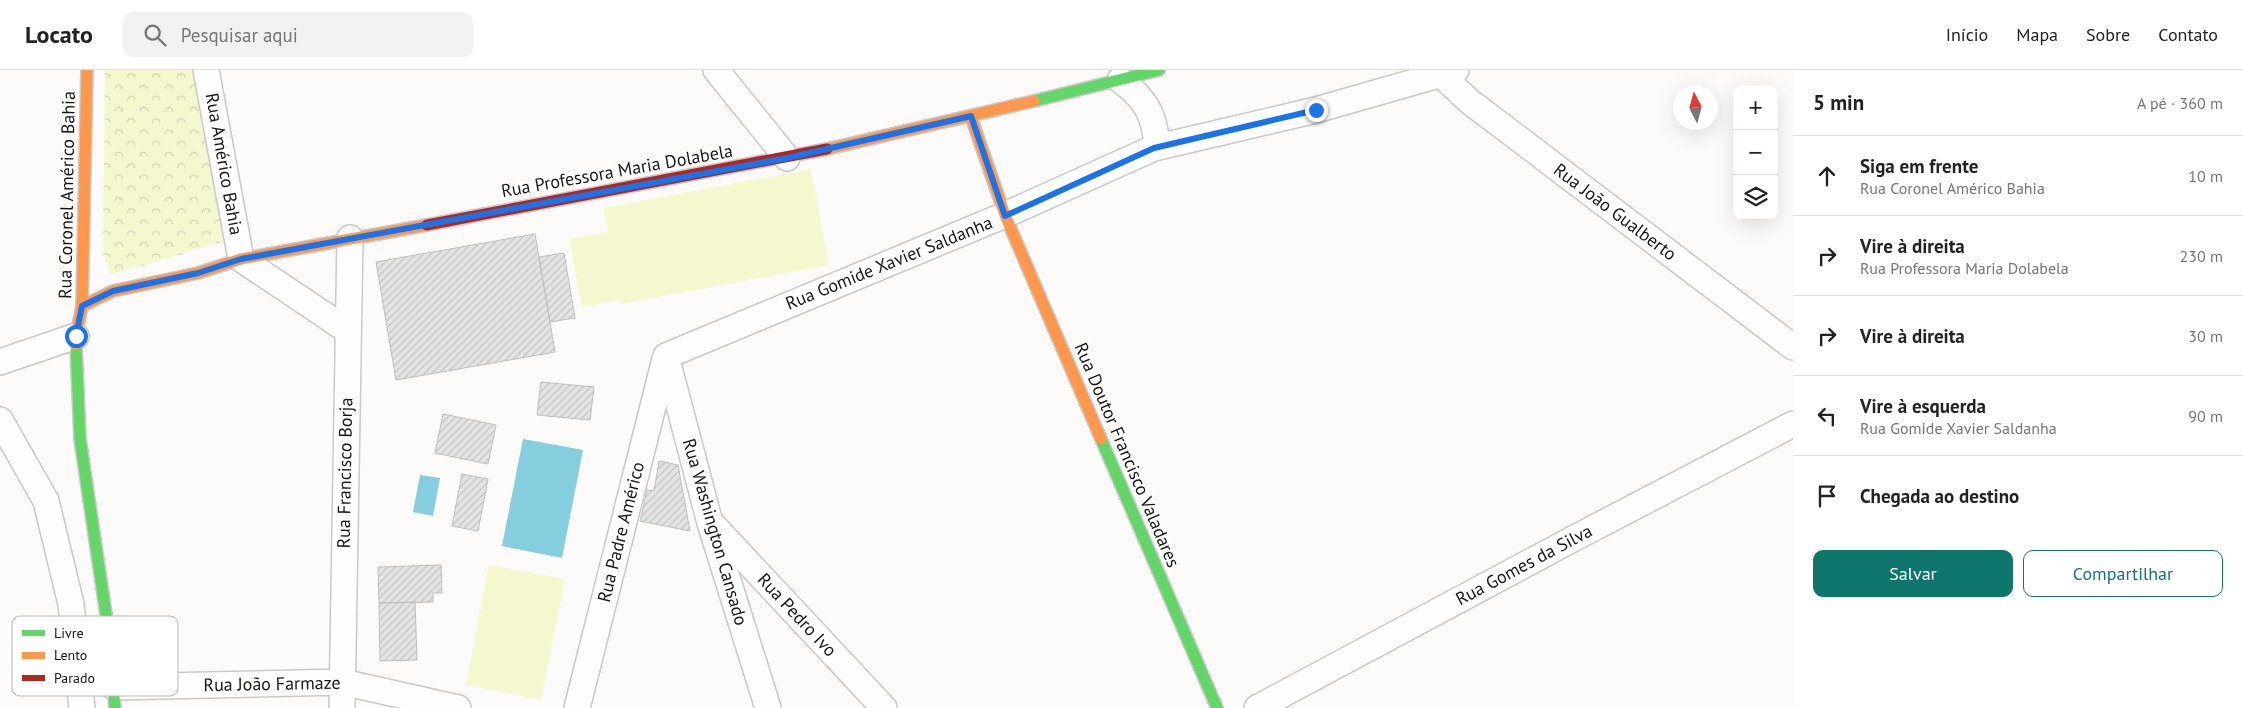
<!DOCTYPE html>
<html lang="pt">
<meta charset="utf-8">
<style>
body{margin:0;font-family:"PT Sans",sans-serif;background:#f2f2f2;color:#222}
.controls{position:absolute;right:15px;top:15px;display:grid;overflow:hidden;border-radius:10px;box-shadow:0 5px 20px #0002}
.controls button{width:45px;height:45px;display:grid;place-items:center;padding:0;border:0;border-bottom:1px solid #e0e0e0;background:#fff;color:#222;font:25px sans-serif}
.compass{position:absolute;left:1673px;top:15px;width:45px;height:45px;border-radius:50%;background:#fff;box-shadow:0 5px 20px #0002;rotate:354deg}
.stop{position:absolute;width:15px;height:15px;margin:-11px;border:4px solid #1a73e8;border-radius:50%;background:#fff}
.stop.end{background:#1a73e8;border-color:#fff;box-shadow:0 1px 5px #0008}
.list{margin:0;padding:0;list-style:none}
h2{display:flex;justify-content:space-between;align-items:center;height:65px;margin:0;padding:0 20px;font-size:21px}
h2 small{font-size:16px;font-weight:400;color:#767676}
.list li{display:grid;grid-template-columns:32px 1fr auto;gap:15px;align-items:center;box-sizing:border-box;height:80px;padding:0 20px;border-top:1px solid #e0e0e0}
.list b{display:block;font-size:19px;white-space:nowrap}
.list p{margin:0;font-size:16px;white-space:nowrap;color:#767676}
.list em{font-size:16px;font-style:normal;color:#767676}
.actions{display:flex;gap:10px;padding:15px 20px}
.actions a{flex:1;padding:11px 0;border:1px solid #0f766e;border-radius:10px;text-align:center;font-size:18px;color:#0f766e}
.actions .main{background:#0f766e;color:#fff}
.icon{flex:none;width:28px;height:28px;fill:none;stroke:currentColor;stroke-width:2;stroke-linecap:round;stroke-linejoin:round}
.map{position:relative;flex:none;width:1793px;height:638px;overflow:hidden}
header{display:flex;align-items:center;gap:30px;box-sizing:border-box;height:70px;padding:0 25px;background:#fff;border-bottom:1px solid #e0e0e0}
header strong{font-size:24px}
nav{display:flex;gap:28px;margin-inline-start:auto;font-size:18px}
.search{width:350px;height:45px;background:#f2f2f2;display:flex;align-items:center;gap:12px;box-sizing:border-box;padding:0 18px;border-radius:10px;color:#767676;font-size:19px}
main{display:flex}
aside{flex:1;background:#fff}
.map>svg:first-child{display:block}
</style>
<header>
<strong>Locato</strong>
<div class="search"><svg class="icon" aria-label="search" viewBox="0 0 24 24"><circle cx="10" cy="10" r="6"/><path d="M15 15l6 6"/></svg>Pesquisar aqui</div>
<nav><a>Início</a><a>Mapa</a><a>Sobre</a><a>Contato</a></nav>
</header>
<main>
<div class="map">
<svg width="1793" height="638" viewBox="0 0 1793 638">
<defs>
<pattern id="park-crowns" width="20" height="18" patternUnits="userSpaceOnUse" patternTransform="scale(1.25)"><rect width="20" height="18" fill="#f5f8cf"/><path d="M2 6a3 3 0 1 1 6 0M12 15a3 3 0 1 1 6 0" fill="none" stroke="#d1d4b1"/></pattern>
<pattern id="building-hatch" width="6" height="6" patternUnits="userSpaceOnUse" patternTransform="scale(1.25)"><rect width="6" height="6" fill="#e5e4e4"/><path d="M-1 1l2-2M0 6l6-6M5 7l2-2" fill="none" stroke="#c4c3c3"/></pattern>
</defs>
<rect width="100%" height="100%" fill="#fdfbf9"/>
<path fill="#f5f8cf" d="M811,99L829,195L621,234L620,230L582,237L569,169L608,162L603,138Z
M489,495L565,509L541,630L466,615Z"/>
<path fill="url(#park-crowns)" d="M105,0H194L228,170L111,205L103,184Z"/>
<path fill="#84cedd" d="M523,369L583,380L562,488L502,476Z
M420,405L440,408L433,446L413,442Z"/>
<path fill="url(#building-hatch)" stroke="#c0bfbf" d="M535,164L555,282L396,310L376,192Z
M564,183L575,248L550,252L539,187Z
M541,312L594,317L590,350L537,345Z
M443,344L496,355L488,394L435,383Z
M659,391L678,395L690,461L640,451L647,420L654,421Z
M462,404L488,409L478,461L452,456Z
M441,495L442,523H433V532L379,533L378,497Z
M415,532L417,590L380,591L379,533Z"/>
<g fill="none" stroke-linecap="round" stroke-linejoin="round">
<g stroke="#cac9c8" stroke-width="28">
<path id="street" d="M206,0L241,189L347,260
M716,0L787,88
M1436,0L1469,31L1793,277
M1120,10C1146,29 1155,45 1157,77
M666,286L1005,145L1154,78L1316,40L1456,0
M666,286L710,453L768,638
M0,292L76,266
M0,350L46,431L71,534L82,638
M714,456L884,638
M114,617L342,612L458,638
M342,638L350,168
M577,638L665,289
M1257,638L1569,471L1793,354"/>
</g>
<g stroke="#cac9c8" stroke-width="14">
<path id="fast" d="M1034,31L1159,0
M76,275L80,369L107,551L115,638
M1101,369L1217,638"/>
</g>
<g stroke="#cac9c8" stroke-width="14">
<path id="slow" d="M971,47L1005,145L1101,369
M827,79L1034,31
M82,236L113,221L198,203L241,189L427,155
M76,275V266L82,236L87,0"/>
</g>
<g stroke="#cac9c8" stroke-width="14">
<path id="jam" d="M427,155L827,79"/>
</g>
<use href="#street" stroke="#fffefe" stroke-width="25"/>
<use href="#fast" stroke="#63d668" stroke-width="11"/>
<use href="#slow" stroke="#ff974d" stroke-width="11"/>
<use href="#jam" stroke="#b3261e" stroke-width="11"/>
</g>
<g fill="none" stroke-linecap="round" stroke-linejoin="round">
<path stroke="#1a73e8" stroke-width="6" d="M76,266L82,236L113,221L198,203L241,189L787,88L971,46L1005,146L1154,78L1316,40"/>
</g>
<g text-anchor="middle" stroke-width="4" stroke-linejoin="round" paint-order="stroke">
<g font-size="18" fill="#171615" stroke="#fff">
<text transform="translate(224 94) rotate(80)" y="6">Rua Américo Bahia</text>
<text transform="translate(617 101) rotate(-10)" y="6">Rua Professora Maria Dolabela</text>
<text transform="translate(67 125) rotate(-89)" y="6">Rua Coronel Américo Bahia</text>
<text transform="translate(1615 142) rotate(37)" y="6">Rua João Gualberto</text>
<text transform="translate(889 193) rotate(-22)" y="6">Rua Gomide Xavier Saldanha</text>
<text transform="translate(1127 385) rotate(67)" y="6">Rua Doutor Francisco Valadares</text>
<text transform="translate(345 403) rotate(-89)" y="6">Rua Francisco Borja</text>
<text transform="translate(621 462) rotate(-76)" y="6">Rua Padre Américo</text>
<text transform="translate(715 462) rotate(74)" y="6">Rua Washington Cansado</text>
<text transform="translate(1524 495) rotate(-28)" y="6">Rua Gomes da Silva</text>
<text transform="translate(797 545) rotate(47)" y="6">Rua Pedro Ivo</text>
<text transform="translate(272 614) rotate(-1)" y="6">Rua João Farmaze</text>
</g>
</g>
<rect x="12" y="546" width="166" height="80" rx="8" fill="#fff" stroke="#b9b9b9" stroke-width="1"/>
<rect x="22" y="560" width="23" height="6" fill="#63d668"/>
<rect x="22" y="582" width="23" height="7" fill="#ff974d"/>
<rect x="22" y="605" width="23" height="6" fill="#b3261e"/>
<g font-size="14" fill="#171615">
<text x="54" y="568">Livre</text>
<text x="54" y="590">Lento</text>
<text x="54" y="613">Parado</text>
</g>
</svg>
<div class="controls">
<button>+</button>
<button>−</button>
<button><svg class="icon" aria-label="layers" viewBox="0 0 24 24"><path d="M12 4l9 5-9 5-9-5zM3 14l9 5 9-5"/></svg></button>
</div>
<svg class="compass" viewBox="-18 -18 36 36"><path d="M0-13l5 13h-10z" fill="#e53935"/><path d="M0 13l5-13h-10z" fill="#767676"/></svg>
<div class="stop" style="left:76px;top:266px"></div>
<div class="stop end" style="left:1316px;top:40px"></div>
</div>
<aside>
<h2>5 min<small>A pé · 360 m</small></h2>
<ul class="list">
<li><svg class="icon" aria-label="ahead" viewBox="0 0 24 24"><path d="M12 20V5M6 11l6-6 6 6"/></svg><div><b>Siga em frente</b><p>Rua Coronel Américo Bahia</p></div><em>10 m</em></li>
<li><svg class="icon" aria-label="right" viewBox="0 0 24 24"><path d="M7 20v-9h11M14 6l5 5-5 5"/></svg><div><b>Vire à direita</b><p>Rua Professora Maria Dolabela</p></div><em>230 m</em></li>
<li><svg class="icon" aria-label="right" viewBox="0 0 24 24"><path d="M7 20v-9h11M14 6l5 5-5 5"/></svg><div><b>Vire à direita</b></div><em>30 m</em></li>
<li><svg class="icon" aria-label="left" viewBox="0 0 24 24"><path d="M17 20v-9H6M10 6l-5 5 5 5"/></svg><div><b>Vire à esquerda</b><p>Rua Gomide Xavier Saldanha</p></div><em>90 m</em></li>
<li><svg class="icon" aria-label="arrive" viewBox="0 0 24 24"><path d="M6 21V4h12l-3 4 3 4H6"/></svg><div><b>Chegada ao destino</b></div></li>
</ul>
<div class="actions"><a class="main">Salvar</a><a>Compartilhar</a></div>
</aside>
</main>
